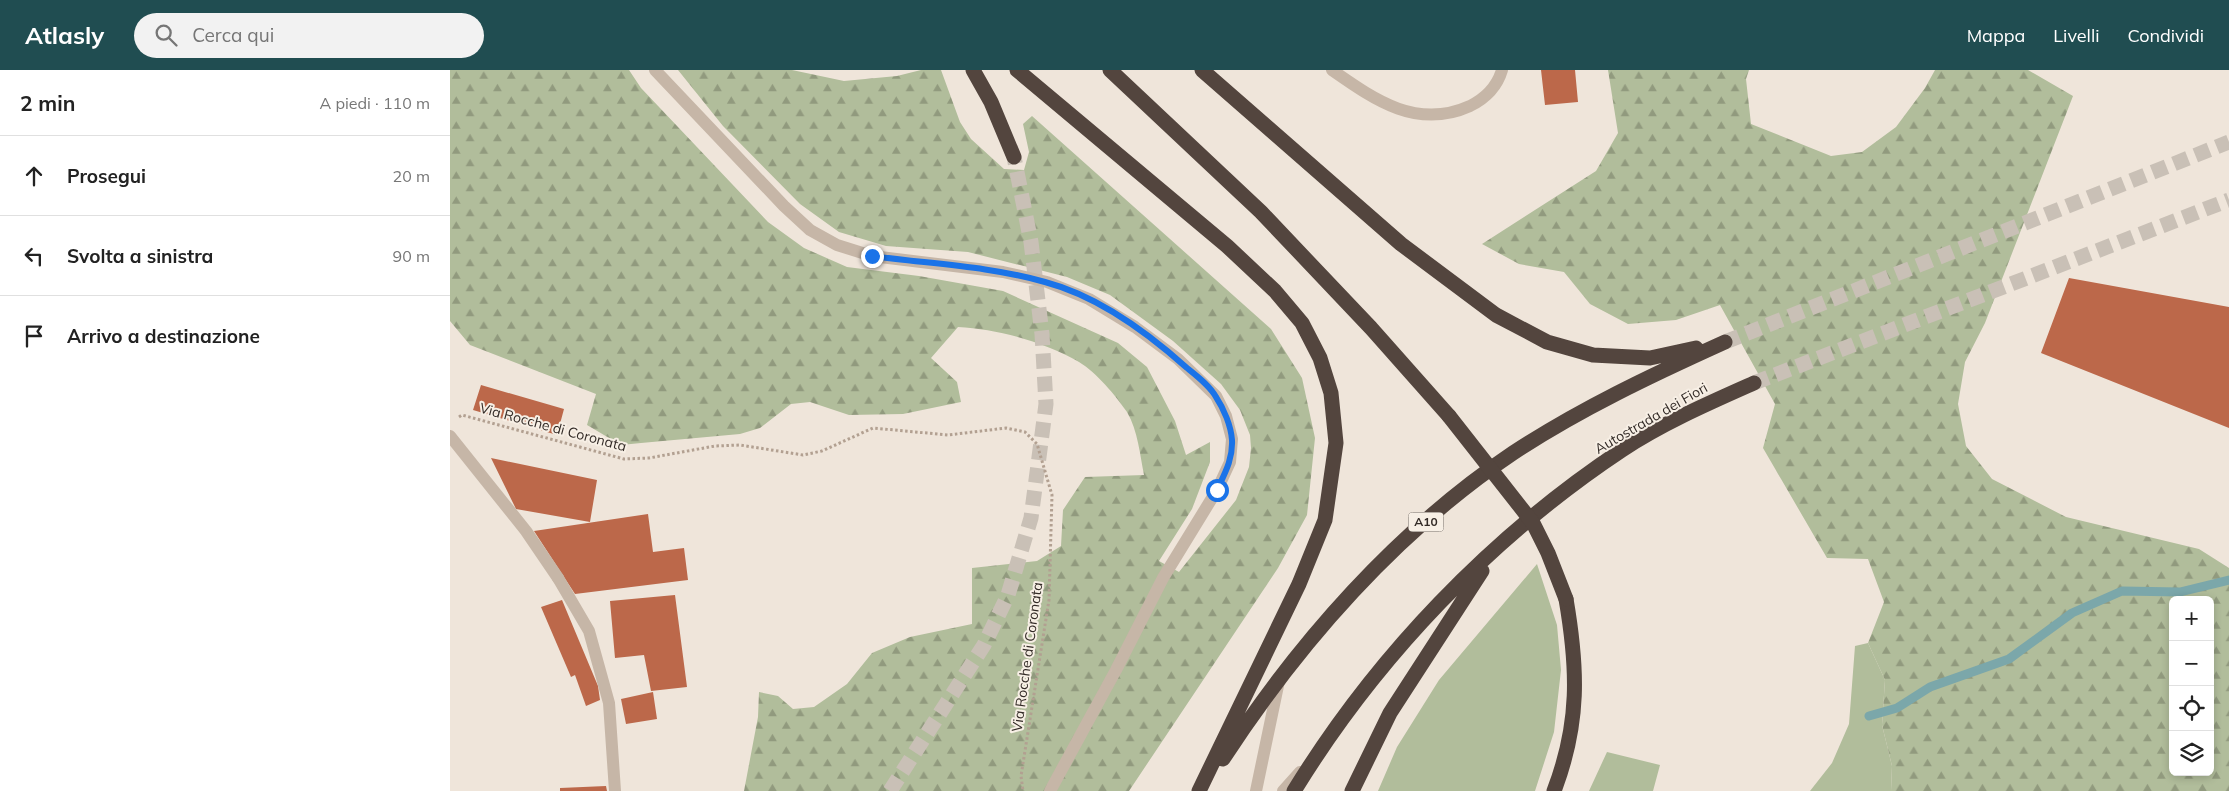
<!DOCTYPE html>
<html lang="it">
<meta charset="utf-8">
<style>
body{margin:0;font-family:Mulish,sans-serif;background:#f2f2f2;color:#222}
.controls{position:absolute;right:15px;bottom:15px;display:grid;overflow:hidden;border-radius:8px;box-shadow:0 2px 8px #0003}
.controls button{width:45px;height:45px;display:grid;place-items:center;padding:0;border:0;border-bottom:1px solid #e0e0e0;background:#fff;color:#222;font:25px sans-serif}
.stop{position:absolute;width:15px;height:15px;margin:-11px;border:4px solid #1a73e8;border-radius:50%;background:#fff}
.stop.end{background:#1a73e8;border-color:#fff;box-shadow:0 1px 5px #0008}
.list{margin:0;padding:0;list-style:none}
h2{display:flex;justify-content:space-between;align-items:center;height:65px;margin:0;padding:0 20px;font-size:21px}
h2 small{font-size:16px;font-weight:400;color:#767676}
.list li{display:grid;grid-template-columns:32px 1fr auto;gap:15px;align-items:center;box-sizing:border-box;height:80px;padding:0 20px;border-top:1px solid #e0e0e0}
.list b{display:block;font-size:19px;white-space:nowrap}
.list em{font-size:16px;font-style:normal;color:#767676}
.icon{flex:none;width:28px;height:28px;fill:none;stroke:currentColor;stroke-width:2;stroke-linecap:round;stroke-linejoin:round}
.map{position:relative;flex:none;width:1779px;height:721px;overflow:hidden}
header{display:flex;align-items:center;gap:30px;box-sizing:border-box;height:70px;padding:0 25px;background:#204d51;color:#fff}
header strong{font-size:24px}
nav{display:flex;gap:28px;margin-inline-start:auto;font-size:18px}
.search{width:350px;height:45px;background:#f2f2f2;display:flex;align-items:center;gap:12px;box-sizing:border-box;padding:0 18px;border-radius:28px;color:#767676;font-size:19px}
main{display:flex}
aside{flex:1;background:#fff}
.map>svg:first-child{display:block}
</style>
<header>
<strong>Atlasly</strong>
<div class="search"><svg class="icon" aria-label="search" viewBox="0 0 24 24"><circle cx="10" cy="10" r="6"/><path d="M15 15l6 6"/></svg>Cerca qui</div>
<nav><a>Mappa</a><a>Livelli</a><a>Condividi</a></nav>
</header>
<main>
<aside>
<h2>2 min<small>A piedi · 110 m</small></h2>
<ul class="list">
<li><svg class="icon" aria-label="ahead" viewBox="0 0 24 24"><path d="M12 20V5M6 11l6-6 6 6"/></svg><div><b>Prosegui</b></div><em>20 m</em></li>
<li><svg class="icon" aria-label="left" viewBox="0 0 24 24"><path d="M17 20v-9H6M10 6l-5 5 5 5"/></svg><div><b>Svolta a sinistra</b></div><em>90 m</em></li>
<li><svg class="icon" aria-label="arrive" viewBox="0 0 24 24"><path d="M6 21V4h12l-3 4 3 4H6"/></svg><div><b>Arrivo a destinazione</b></div></li>
</ul>
</aside>
<div class="map">
<svg width="1779" height="721" viewBox="0 0 1779 721">
<defs>
<pattern id="forest-firs" width="22" height="20" patternUnits="userSpaceOnUse" patternTransform="scale(1.25)"><rect width="22" height="20" fill="#b1bd9b"/><path d="M5 1l3.5 6h-7zM16 11l3.5 6h-7z" fill="#919a7e"/></pattern>
</defs>
<rect width="100%" height="100%" fill="#efe5da"/>
<path fill="#b1bd9b" d="M1087,494L1107,555L1111,600L1104,662L1085,721H928L947,677L989,610Z
M1418,573L1435,610L1432,655L1442,696L1441,721H1360L1382,693L1399,654L1405,576Z
M1157,682L1210,695L1203,721H1139Z"/>
<path fill="url(#forest-firs)" fill-rule="evenodd" d="M0,0H179L191,18L318,152L354,178L397,197L469,206L553,221L668,273L697,297L725,351L736,385L760,372V392L742,439L709,491L729,502L786,430L799,397L801,378L800,365L790,340L771,314L723,271L660,225L617,207L518,182L436,176L389,162L350,134L273,56L228,0H342L394,11L447,6L471,0H491L510,52L521,69L554,99L574,100L579,82L573,54L582,46L821,259L852,308L865,368L857,445L828,498L679,721H294L308,647L309,622L328,626L343,639L364,637L397,614L422,583L460,567L522,554V498L587,491L611,476L613,440L635,407L694,405C690,385 688,361 677,342C665,325 647,303 629,292C594,272 548,259 508,257L481,288L507,312L511,332L453,344L399,345L360,332L341,334L310,358L290,364L191,373L171,375L137,355L146,324L20,275L0,251Z
M1158,0H1299L1296,9L1301,54L1381,86L1412,82L1446,57L1475,18L1485,0H1578L1623,26L1535,253L1515,292L1508,334L1516,376L1542,409L1616,447L1749,479L1779,498V721H1441L1442,696L1432,655L1435,610L1418,573L1434,532L1418,489L1377,488L1313,378L1325,334L1270,235L1226,250L1178,254L1140,234L1114,202L1069,194L1032,174L1146,101L1168,63ZM1723,530H1760V702H1723Z"/>
<g fill="none" stroke-linecap="round" stroke-linejoin="round">
<path stroke="#7ba7aa" stroke-width="9" d="M1419,646L1447,638L1480,617L1559,589L1622,543L1672,521L1730,522L1779,510"/>
</g>
<path fill="#bc684a" d="M1091,0H1125L1128,32L1095,35Z
M1619,208L1779,237V358L1591,283Z
M31,315L114,339L107,365L23,340Z
M41,388L147,410L140,452L66,439Z
M198,444L203,482L234,478L238,510L125,524L84,461Z
M225,525L237,617L201,621L194,585L165,588L160,531Z
M112,530L148,616L150,630L136,636L125,605L121,607L91,537Z
M203,622L207,649L176,654L171,629Z
M156,716L157,721H110V718Z"/>
<g fill="none" stroke-linecap="round" stroke-linejoin="round">
<path stroke="#c9c0b6" stroke-width="15" stroke-dasharray="15 8" stroke-linecap="butt" d="M1275,272L1779,72
M1304,313L1779,130
M440,721L534,575L558,525L581,448L596,334L592,264L581,172L564,87"/>
<path stroke="#b2a091" stroke-width="3" stroke-dasharray="2.5 2.5" stroke-linecap="butt" d="M9,347L12,345L174,389L199,388L265,376L290,375L353,385L372,381L423,358L498,365L556,358L575,362L587,374L602,425L599,530L571,706L573,721"/>
<path stroke="#c6b6a7" stroke-width="12" d="M882,0C925,30 967,60 1020,36C1036,28 1047,17 1052,0
M108,508L139,561L159,633L165,721
M806,721L829,611
M833,721L850,702"/>
<path stroke="#c6b6a7" stroke-width="12" d="M205,0L334,136L360,160L387,175L422,186L553,202L597,212L639,229L685,257L728,289L766,326L776,346L782,369L780,392L767,420L713,508L666,600L600,721
M0,366L76,461L108,508"/>
<path stroke="#53453e" stroke-width="15" d="M523,0L541,32L564,87
M567,0L777,176L825,221L852,253L870,288L881,323L886,373L875,450L849,514L749,721
M660,0L811,142L921,258L999,346
M752,0L951,174L1046,245L1097,272L1143,285L1200,288L1246,278
M773,689C849,572 947,461 1063,383C1130,339 1202,305 1275,272
M844,721C926,587 1041,467 1172,380C1213,353 1259,333 1304,313
M902,721L940,643L1032,501
M1104,721C1130,653 1128,599 1116,529"/>
<path stroke="#53453e" stroke-width="15" d="M999,346L1083,453L1098,483L1116,529"/>
</g>
<g fill="none" stroke-linecap="round" stroke-linejoin="round">
<path stroke="#1a73e8" stroke-width="6" d="M422,186C480,194 539,196 595,212C648,226 697,262 737,298C747,306 760,316 766,327C774,339 781,356 782,370C783,389 775,403 767,420"/>
</g>
<g text-anchor="middle" stroke-width="4" stroke-linejoin="round" paint-order="stroke">
<rect fill="#f7efe5" stroke="#6e6660" stroke-width="1" x="958.5" y="442.5" width="35" height="19" rx="4"/>
<g font-size="12" font-weight="bold" fill="#332b27">
<text x="976" y="456">A10</text>
</g>
<g font-size="14" fill="#332b27" stroke="#f7efe5">
<text transform="translate(1201 348) rotate(-30)" y="5">Autostrada dei Fiori</text>
<text transform="translate(103 357) rotate(15)" y="5">Via Rocche di Coronata</text>
<text transform="translate(577 587) rotate(-82)" y="5">Via Rocche di Coronata</text>
</g>
</g>
</svg>
<div class="controls">
<button>+</button>
<button>−</button>
<button><svg class="icon" aria-label="locate" viewBox="0 0 24 24"><circle cx="12" cy="12" r="6"/><path d="M12 2v4M12 18v4M2 12h4M18 12h4"/></svg></button>
<button><svg class="icon" aria-label="layers" viewBox="0 0 24 24"><path d="M12 4l9 5-9 5-9-5zM3 14l9 5 9-5"/></svg></button>
</div>
<div class="stop" style="left:767px;top:420px"></div>
<div class="stop end" style="left:422px;top:186px"></div>
</div>
</main>
